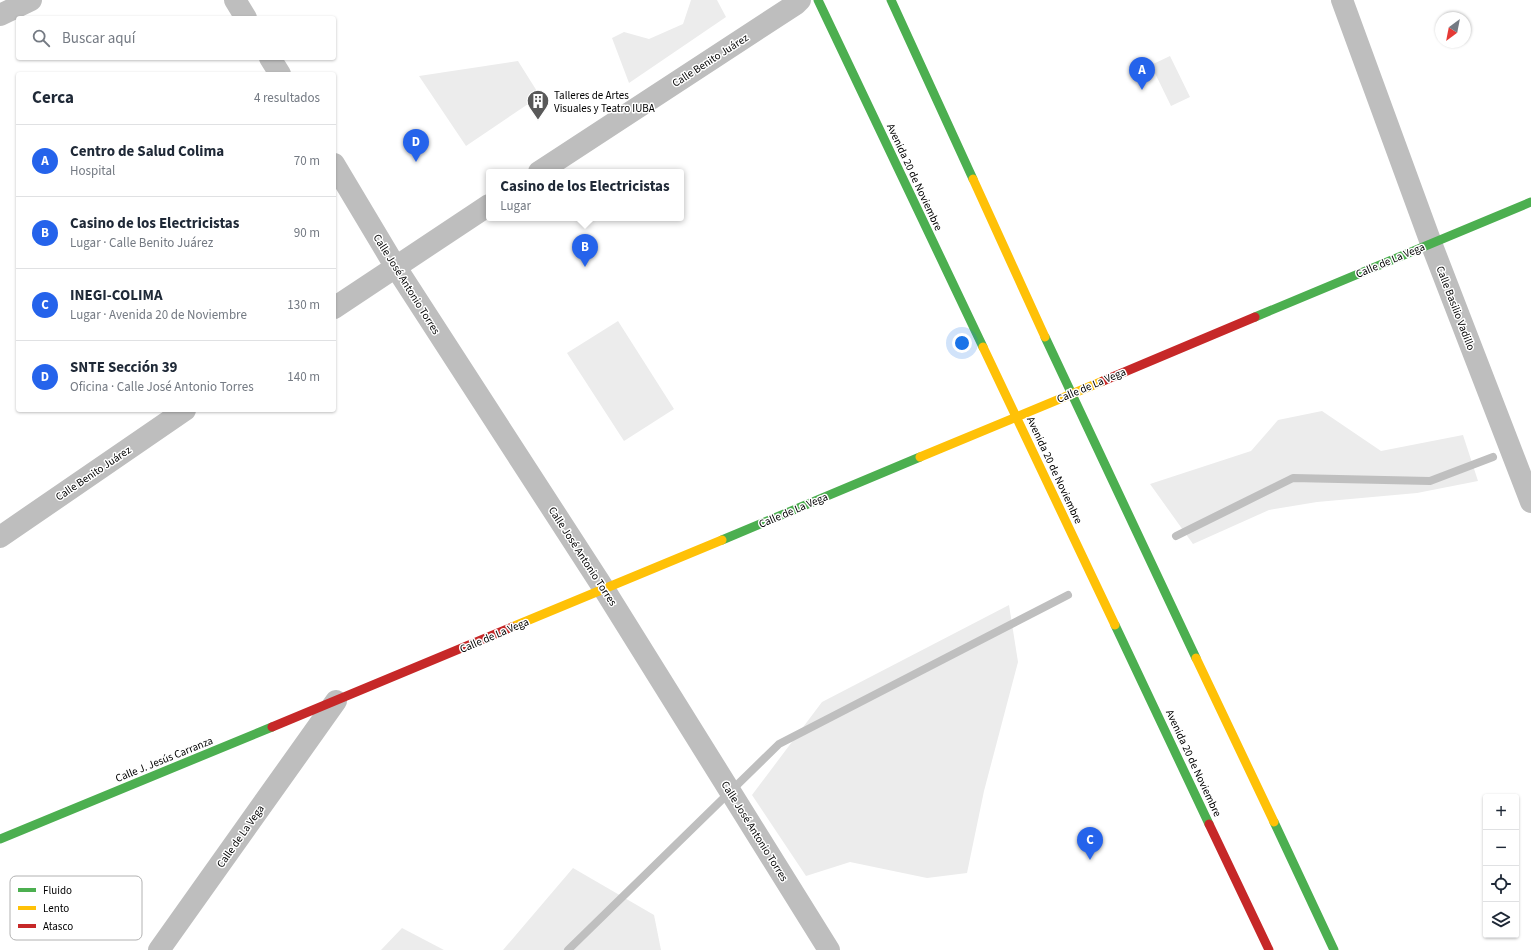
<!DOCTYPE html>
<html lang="es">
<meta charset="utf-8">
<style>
body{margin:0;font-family:"Source Sans 3",sans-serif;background:#f2f2f3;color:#1f2937}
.controls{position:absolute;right:12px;bottom:12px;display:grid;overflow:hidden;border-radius:4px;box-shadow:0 1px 3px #0004}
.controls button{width:36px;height:36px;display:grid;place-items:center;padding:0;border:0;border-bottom:1px solid #e0e1e3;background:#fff;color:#1f2937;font:20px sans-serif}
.compass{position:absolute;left:1435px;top:12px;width:36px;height:36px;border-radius:50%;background:#fff;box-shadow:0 1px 3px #0004;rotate:212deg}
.you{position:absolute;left:962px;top:343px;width:14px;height:14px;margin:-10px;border:3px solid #fff;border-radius:50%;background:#1a73e8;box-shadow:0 0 0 6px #1a73e833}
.badge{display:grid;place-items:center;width:26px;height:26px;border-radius:50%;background:#2563eb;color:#fff;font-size:13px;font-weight:700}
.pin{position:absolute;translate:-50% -33px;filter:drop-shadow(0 1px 2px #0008)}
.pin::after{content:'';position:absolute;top:21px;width:14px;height:12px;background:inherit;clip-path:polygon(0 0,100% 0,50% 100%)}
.popup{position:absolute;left:486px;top:169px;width:198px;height:52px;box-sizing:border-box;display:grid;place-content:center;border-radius:4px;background:#fff;filter:drop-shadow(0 1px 3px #0005);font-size:13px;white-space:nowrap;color:#747a83}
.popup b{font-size:15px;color:#1f2937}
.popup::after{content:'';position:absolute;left:50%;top:100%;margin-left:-8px;border:8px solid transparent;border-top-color:#fff}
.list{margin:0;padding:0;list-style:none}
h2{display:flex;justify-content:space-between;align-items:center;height:52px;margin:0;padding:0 16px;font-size:17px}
h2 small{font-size:13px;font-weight:400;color:#747a83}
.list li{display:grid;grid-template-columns:26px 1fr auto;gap:12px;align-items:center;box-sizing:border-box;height:72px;padding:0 16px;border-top:1px solid #e0e1e3}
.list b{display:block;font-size:15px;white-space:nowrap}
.list p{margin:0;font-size:13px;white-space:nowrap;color:#747a83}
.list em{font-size:13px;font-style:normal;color:#747a83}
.icon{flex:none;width:22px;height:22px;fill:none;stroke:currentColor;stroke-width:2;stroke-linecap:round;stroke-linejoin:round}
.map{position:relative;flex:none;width:1531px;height:950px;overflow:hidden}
.search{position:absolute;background:#fff;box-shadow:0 1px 3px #0004;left:16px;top:16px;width:320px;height:44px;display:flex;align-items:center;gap:10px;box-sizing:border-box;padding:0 14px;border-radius:4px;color:#747a83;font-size:15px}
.panel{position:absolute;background:#fff;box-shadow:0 1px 3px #0004;left:16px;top:72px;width:320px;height:340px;border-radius:4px}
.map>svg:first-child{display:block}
</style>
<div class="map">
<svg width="1531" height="950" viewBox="0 0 1531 950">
<rect width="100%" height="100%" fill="#fff"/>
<path fill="#ececec" d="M691,0H717L726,17L629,83L612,38L624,32L649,39L683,24Z
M1170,56L1190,97L1171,106L1151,65Z
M518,61L540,96L466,146L419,76Z
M618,321L674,409L624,441L567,353Z
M1322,411L1381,451L1463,435L1478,481L1417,493L1317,502L1269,510L1193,544L1150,484L1251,451L1278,420Z
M1009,605L1018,662L984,791L967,873L927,878L850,862L806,876L752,795L822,702Z
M573,868L654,915L661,950H503Z
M402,928L444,950H381Z"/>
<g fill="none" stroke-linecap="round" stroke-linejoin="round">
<path stroke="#bfbfbf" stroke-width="8" d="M1176,536L1293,478L1430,481L1493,457
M568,950L779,744L1068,595"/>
<path stroke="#bebebe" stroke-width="22" d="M235,0L246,18
M1342,0L1431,243L1531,502
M0,15L31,0
M270,58L280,74
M334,164L395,266L604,589L829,950
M539,172L796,4L800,0
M334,308L489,205
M0,537L185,410
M159,950L336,701"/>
<path stroke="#4caf50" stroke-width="9" d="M818,0L983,347
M891,0L973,179
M1255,317L1531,202
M1045,337L1196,658
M722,540L920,457
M1115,625L1209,824
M1274,822L1334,950
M0,839L272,727"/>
<path stroke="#ffc107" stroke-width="9" d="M973,179L1045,337
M983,347L1115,625
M920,457L1103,381
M512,627L722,540
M1196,658L1274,822"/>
<path stroke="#c62828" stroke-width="9" d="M1103,381L1255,317
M272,727L512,627
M1209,824L1269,950"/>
</g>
<defs>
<g id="building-pin" transform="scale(1.15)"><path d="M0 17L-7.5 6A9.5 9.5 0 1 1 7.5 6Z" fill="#595959" stroke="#fff"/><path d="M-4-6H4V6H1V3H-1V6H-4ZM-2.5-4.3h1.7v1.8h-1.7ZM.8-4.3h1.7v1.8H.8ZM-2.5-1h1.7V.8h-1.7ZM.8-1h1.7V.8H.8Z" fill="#fff"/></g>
</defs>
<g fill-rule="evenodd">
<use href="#building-pin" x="538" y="101"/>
</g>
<g text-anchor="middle" stroke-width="3" stroke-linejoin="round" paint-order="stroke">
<g font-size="11" fill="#000" stroke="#fff">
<text transform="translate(710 60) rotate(-33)" y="4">Calle Benito Juárez</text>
<text transform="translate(915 177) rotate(65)" y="4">Avenida 20 de Noviembre</text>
<text transform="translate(1390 260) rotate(-23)" y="4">Calle de La Vega</text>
<text transform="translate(407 284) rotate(58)" y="4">Calle José Antonio Torres</text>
<text transform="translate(1456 308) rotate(69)" y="4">Calle Basilio Vadillo</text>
<text transform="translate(1091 385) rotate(-23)" y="4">Calle de La Vega</text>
<text transform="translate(1055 470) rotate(65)" y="4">Avenida 20 de Noviembre</text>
<text transform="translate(93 473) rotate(-34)" y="4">Calle Benito Juárez</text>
<text transform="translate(793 510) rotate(-23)" y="4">Calle de La Vega</text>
<text transform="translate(583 556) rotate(57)" y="4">Calle José Antonio Torres</text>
<text transform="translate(494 635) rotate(-23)" y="4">Calle de La Vega</text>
<text transform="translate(164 759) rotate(-22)" y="4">Calle J. Jesús Carranza</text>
<text transform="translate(1194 763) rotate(65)" y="4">Avenida 20 de Noviembre</text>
<text transform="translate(755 831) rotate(58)" y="4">Calle José Antonio Torres</text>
<text transform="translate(240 836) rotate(-55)" y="4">Calle de La Vega</text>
</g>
<g font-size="11" fill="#000" stroke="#fff" text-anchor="start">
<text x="554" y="99">Talleres de Artes<tspan x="554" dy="13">Visuales y Teatro IUBA</tspan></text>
</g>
</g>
<rect x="10" y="876" width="132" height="64" rx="6" fill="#fff" stroke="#b2b2b2" stroke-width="1"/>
<rect x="18" y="888" width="18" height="4" fill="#4caf50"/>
<rect x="18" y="906" width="18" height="4" fill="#ffc107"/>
<rect x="18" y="924" width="18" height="4" fill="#c62828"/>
<g font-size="11" fill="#000">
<text x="43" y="894">Fluido</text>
<text x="43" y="912">Lento</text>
<text x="43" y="930">Atasco</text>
</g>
</svg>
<div class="controls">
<button>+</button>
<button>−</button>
<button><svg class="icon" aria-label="locate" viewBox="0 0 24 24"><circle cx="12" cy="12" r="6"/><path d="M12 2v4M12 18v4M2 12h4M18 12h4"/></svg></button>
<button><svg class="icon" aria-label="layers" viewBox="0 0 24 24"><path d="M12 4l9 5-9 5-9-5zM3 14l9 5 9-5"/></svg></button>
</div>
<svg class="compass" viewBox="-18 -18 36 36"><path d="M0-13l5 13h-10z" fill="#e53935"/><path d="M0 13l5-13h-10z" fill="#747a83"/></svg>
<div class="you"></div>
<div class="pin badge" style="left:1142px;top:90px">A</div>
<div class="pin badge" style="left:585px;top:267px">B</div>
<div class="popup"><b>Casino de los Electricistas</b>Lugar</div>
<div class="pin badge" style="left:1090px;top:860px">C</div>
<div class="pin badge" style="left:416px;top:162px">D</div>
<div class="search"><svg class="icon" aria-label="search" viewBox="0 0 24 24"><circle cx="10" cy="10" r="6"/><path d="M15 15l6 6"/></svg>Buscar aquí</div>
<section class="panel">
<h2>Cerca<small>4 resultados</small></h2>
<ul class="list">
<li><span class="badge">A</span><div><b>Centro de Salud Colima</b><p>Hospital</p></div><em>70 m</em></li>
<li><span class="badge">B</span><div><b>Casino de los Electricistas</b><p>Lugar · Calle Benito Juárez</p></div><em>90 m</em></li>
<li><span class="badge">C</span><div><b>INEGI-COLIMA</b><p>Lugar · Avenida 20 de Noviembre</p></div><em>130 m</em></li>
<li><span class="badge">D</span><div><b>SNTE Sección 39</b><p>Oficina · Calle José Antonio Torres</p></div><em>140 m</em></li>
</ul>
</section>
</div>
